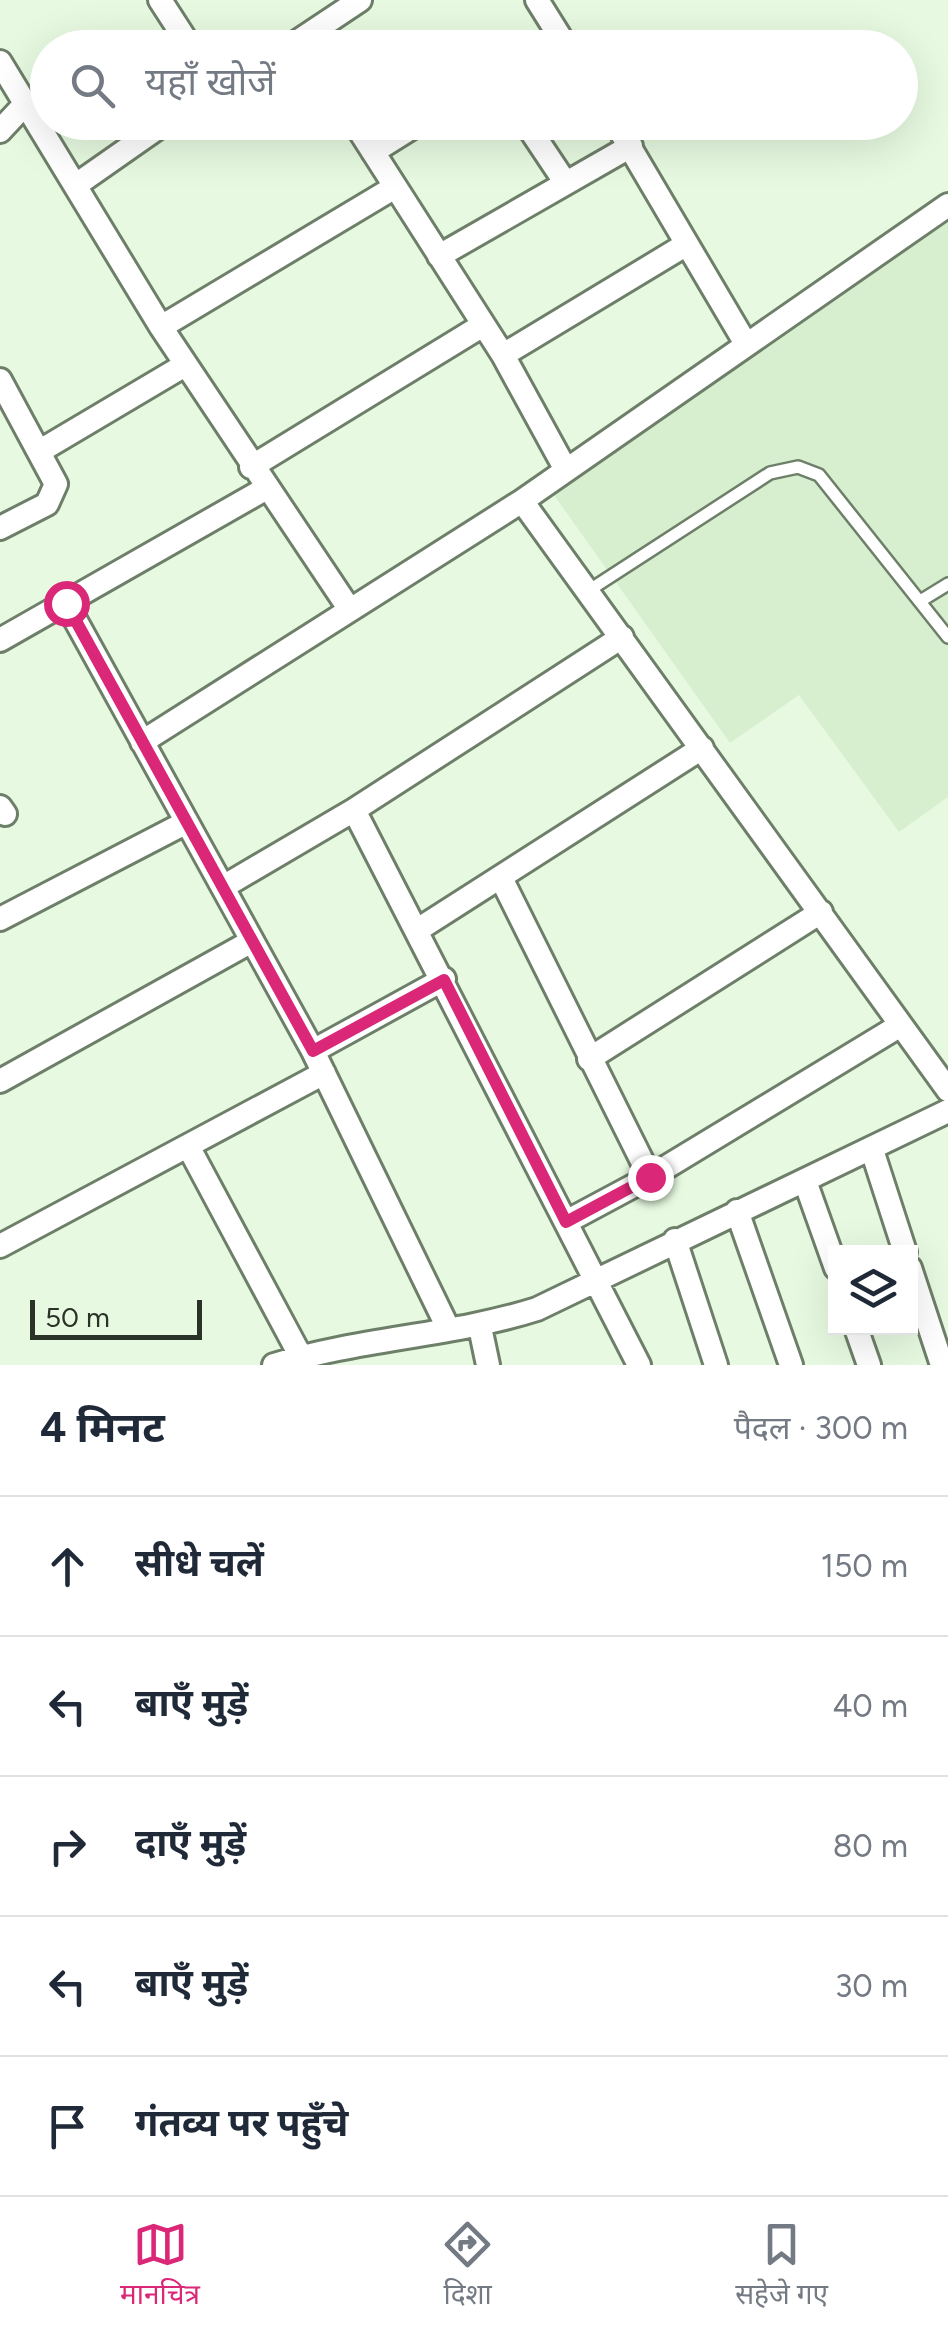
<!DOCTYPE html>
<html lang="hi">
<meta charset="utf-8">
<style>
body{margin:0;font-family:Figtree,"Noto Sans Devanagari",sans-serif;background:#f2f2f3;color:#1f2937}
.controls{position:absolute;right:30px;bottom:30px;display:grid;overflow:hidden;border-radius:0px;box-shadow:0 10px 40px #0002}
.controls button{width:90px;height:90px;display:grid;place-items:center;padding:0;border:0;border-bottom:2px solid #e0e1e3;background:#fff;color:#1f2937;font:50px sans-serif}
.scale{position:absolute;left:30px;bottom:25px;width:172px;box-sizing:border-box;padding-left:10px;border:5px solid #2b3228;border-top:0;font-size:28px;line-height:35px;white-space:nowrap;color:#2b3228;-webkit-text-stroke:8px #e7fae1;paint-order:stroke}
.stop{position:absolute;width:30px;height:30px;margin:-22px;border:8px solid #db2777;border-radius:50%;background:#fff}
.stop.end{background:#db2777;border-color:#fff;box-shadow:0 2px 10px #0008}
.list{margin:0;padding:0;list-style:none}
h2{display:flex;justify-content:space-between;align-items:center;height:130px;margin:0;padding:0 40px;font-size:42px}
h2 small{font-size:32px;font-weight:400;color:#747a83}
.list li{display:grid;grid-template-columns:65px 1fr auto;gap:30px;align-items:center;box-sizing:border-box;height:140px;padding:0 40px;border-top:2px solid #e0e1e3}
.list b{display:block;font-size:38px;white-space:nowrap}
.list em{font-size:32px;font-style:normal;color:#747a83}
.icon{flex:none;width:55px;height:55px;fill:none;stroke:currentColor;stroke-width:2;stroke-linecap:round;stroke-linejoin:round}
.map{position:relative;flex:none;width:948px;height:1365px;overflow:hidden}
.search{position:absolute;background:#fff;box-shadow:0 10px 40px #0002;left:30px;right:30px;top:30px;height:110px;display:flex;align-items:center;gap:25px;box-sizing:border-box;padding:0 35px;border-radius:55px;color:#747a83;font-size:38px}
.sheet{height:830px;background:#fff}
nav{display:flex;justify-content:space-around;align-items:center;box-sizing:border-box;height:140px;border-top:2px solid #e0e1e3;background:#fff;font-size:28px;color:#747a83}
nav a{display:grid;justify-items:center;gap:5px}
nav .on{color:#db2777}
.map>svg:first-child{display:block}
</style>
<div class="map">
<svg width="948" height="1365" viewBox="0 0 948 1365">
<rect width="100%" height="100%" fill="#e7fae1"/>
<path fill="#d7efcf" d="M948,212V797L899,832L799,695L730,743L549,488Z"/>
<g fill="none" stroke-linecap="round" stroke-linejoin="round">
<g stroke="#6e7f69" stroke-width="16">
<path id="lane" d="M588,591L770,473L798,467L819,475L948,637
M922,600L948,584"/>
</g>
<g stroke="#6e7f69" stroke-width="28">
<path id="street" d="M160,0L191,48
M537,0L567,48
M288,48L360,0
M0,62L161,327L350,610
M354,122L503,355L566,470
M525,122L565,182
M615,122L746,344
M0,131L27,102
M373,152L421,122
M76,185L166,122
M439,256L631,146
M161,327L395,187
M503,355L687,244
M0,380L56,484L47,504L0,528
M40,451L185,365
M251,467L483,325
M522,501L948,1090
M66,603L313,1051L448,1328
M0,640L265,489
M142,742L522,501L948,205
M0,807L5,814
M354,810L639,1365
M501,878L650,1177
M223,887L354,810L622,637
M0,919L185,823
M419,929L702,748
M313,1051L444,979
M589,1059L821,912
M0,1081L252,941
M188,1146L301,1357
M872,1150L905,1252
M805,1181L836,1268
M737,1211L791,1365
M566,1222L650,1177L899,1026
M675,1240L716,1365
M0,1246L324,1073
M910,1268L942,1365
M480,1327L488,1365
M856,1328L869,1365
M274,1365C361,1338 452,1336 537,1309L948,1111"/>
</g>
<use href="#lane" stroke="#fff" stroke-width="11"/>
<use href="#street" stroke="#fff" stroke-width="22"/>
</g>
<g fill="none" stroke-linecap="round" stroke-linejoin="round">
<path stroke="#db2777" stroke-width="12" d="M66,603L313,1051L444,980L566,1222L650,1177"/>
</g>
</svg>
<div class="controls">
<button><svg class="icon" aria-label="layers" viewBox="0 0 24 24"><path d="M12 4l9 5-9 5-9-5zM3 14l9 5 9-5"/></svg></button>
</div>
<div class="scale">50 m</div>
<div class="stop" style="left:66px;top:603px"></div>
<div class="stop end" style="left:650px;top:1177px"></div>
<div class="search"><svg class="icon" aria-label="search" viewBox="0 0 24 24"><circle cx="10" cy="10" r="6"/><path d="M15 15l6 6"/></svg>यहाँ खोजें</div>
</div>
<section class="sheet">
<h2>4 मिनट<small>पैदल · 300 m</small></h2>
<ul class="list">
<li><svg class="icon" aria-label="ahead" viewBox="0 0 24 24"><path d="M12 20V5M6 11l6-6 6 6"/></svg><div><b>सीधे चलें</b></div><em>150 m</em></li>
<li><svg class="icon" aria-label="left" viewBox="0 0 24 24"><path d="M17 20v-9H6M10 6l-5 5 5 5"/></svg><div><b>बाएँ मुड़ें</b></div><em>40 m</em></li>
<li><svg class="icon" aria-label="right" viewBox="0 0 24 24"><path d="M7 20v-9h11M14 6l5 5-5 5"/></svg><div><b>दाएँ मुड़ें</b></div><em>80 m</em></li>
<li><svg class="icon" aria-label="left" viewBox="0 0 24 24"><path d="M17 20v-9H6M10 6l-5 5 5 5"/></svg><div><b>बाएँ मुड़ें</b></div><em>30 m</em></li>
<li><svg class="icon" aria-label="arrive" viewBox="0 0 24 24"><path d="M6 21V4h12l-3 4 3 4H6"/></svg><div><b>गंतव्य पर पहुँचे</b></div></li>
</ul>
</section>
<nav>
<a class="on"><svg class="icon" aria-label="map" viewBox="0 0 24 24"><path d="M3 6l6-2 6 2 6-2v14l-6 2-6-2-6 2zM9 4v14M15 6v14"/></svg>मानचित्र</a>
<a><svg class="icon" aria-label="directions" viewBox="0 0 24 24"><path d="M12 3l9 9-9 9-9-9zM9 14v-3h6M13 9l2 2-2 2"/></svg>दिशा</a>
<a><svg class="icon" aria-label="saved" viewBox="0 0 24 24"><path d="M7 4h10v16l-5-4-5 4z"/></svg>सहेजे गए</a>
</nav>
